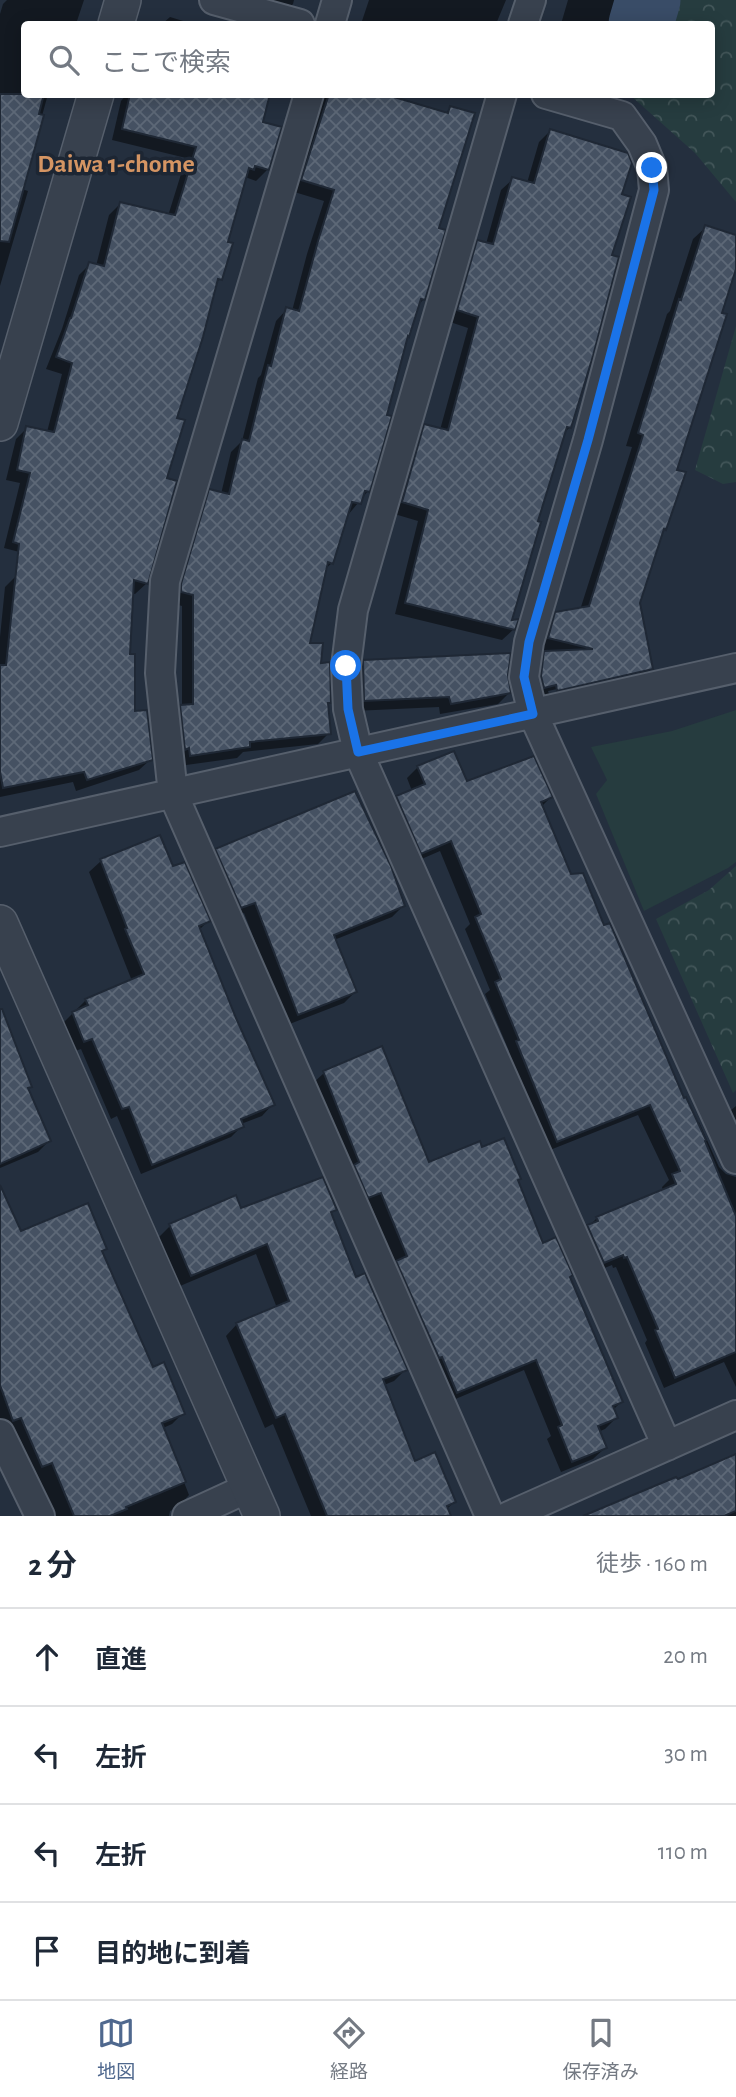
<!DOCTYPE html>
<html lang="ja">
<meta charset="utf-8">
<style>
body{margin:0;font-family:"Alegreya Sans","Noto Sans JP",sans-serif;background:#f2f2f3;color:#1f2937}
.stop{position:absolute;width:21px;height:21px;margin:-16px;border:5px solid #1a73e8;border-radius:50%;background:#fff}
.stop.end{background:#1a73e8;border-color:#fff;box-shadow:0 2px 7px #0008}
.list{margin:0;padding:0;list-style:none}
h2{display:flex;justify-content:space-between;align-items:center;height:91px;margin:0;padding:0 28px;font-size:30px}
h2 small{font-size:23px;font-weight:400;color:#747a83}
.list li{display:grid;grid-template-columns:46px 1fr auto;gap:21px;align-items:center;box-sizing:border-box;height:98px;padding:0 28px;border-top:2px solid #e0e1e3}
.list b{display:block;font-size:26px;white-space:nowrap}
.list em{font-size:23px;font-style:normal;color:#747a83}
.icon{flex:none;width:38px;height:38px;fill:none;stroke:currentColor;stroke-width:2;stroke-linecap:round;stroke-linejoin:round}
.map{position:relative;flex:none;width:736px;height:1516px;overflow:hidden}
.search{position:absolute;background:#fff;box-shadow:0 4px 18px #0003;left:21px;right:21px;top:21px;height:77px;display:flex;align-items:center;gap:18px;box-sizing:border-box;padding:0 24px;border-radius:7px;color:#747a83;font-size:26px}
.sheet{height:483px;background:#fff}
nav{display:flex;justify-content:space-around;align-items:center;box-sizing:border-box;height:98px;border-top:2px solid #e0e1e3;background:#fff;font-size:19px;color:#747a83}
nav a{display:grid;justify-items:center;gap:4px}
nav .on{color:#4f688e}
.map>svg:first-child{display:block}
</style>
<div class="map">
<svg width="736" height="1516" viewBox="0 0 736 1516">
<defs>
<pattern id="forest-crowns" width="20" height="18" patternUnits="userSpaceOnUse" patternTransform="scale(1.75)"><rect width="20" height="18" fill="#263c3f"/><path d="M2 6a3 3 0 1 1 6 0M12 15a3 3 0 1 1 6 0" fill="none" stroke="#435659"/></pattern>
<pattern id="building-cross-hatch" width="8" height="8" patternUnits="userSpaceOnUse" patternTransform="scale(1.75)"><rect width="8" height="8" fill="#455162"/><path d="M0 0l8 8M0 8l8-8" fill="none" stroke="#5d6877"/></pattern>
</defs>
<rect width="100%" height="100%" fill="#242f3e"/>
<path fill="url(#forest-crowns)" d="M664,0H736V202L695,153L630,95L712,94V24H655Z
M736,326V482L723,484L695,470Z
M736,866V1090L733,1093L656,919L709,890Z"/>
<path fill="#263c3f" d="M736,710V862L728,868L644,911L596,794L607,780L591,747L672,731Z"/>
<path fill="#0007" fill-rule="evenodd" d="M7,0H84L76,24H24V94H48L22,189L28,191L0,286V14L3,4Z
M232,0H294L293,4L282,15Z
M369,0H506L496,24H361Z
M568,0H622L615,24H561Z
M170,17L193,24H162Z
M127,94H268L261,123L268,169L256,181L245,177L226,243L220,279L215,284L175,419L147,583L135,594L131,593L128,656L133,713L151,759L139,770L76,791L73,782L0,797V637L5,587L16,576L89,570L4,548L20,483L6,480L16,439L27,428L47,432L62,374L46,369L62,329L79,275L90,264L96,266L109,215L120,204L168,216L186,158L112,140L121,101Z
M323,94H387L393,97L392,99L445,114L450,108L437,229L424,299L417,306L399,362L368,491L348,515L332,563L324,570L308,644L319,665L329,702L326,705L329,733L318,744L243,752L237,758L179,766L170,718L182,707V606L171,603L199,503L210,491L221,494L231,452L242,441L258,378L261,375L276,321L287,309L292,311L307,254L324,201L291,191Z
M550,131L620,195L610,257L570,427L564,433L536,522L510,622L514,629L502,640L395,614L418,521L391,513L413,437L425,426L440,430L468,328L447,321L467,253L478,241L486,244L501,190L513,179L527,183L539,142Z
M706,227L736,236V263L675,471L665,529L660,534L638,602L651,669L638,682L531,699L532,666L546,653L536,650L543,627L556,614L580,610L632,447L626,446L667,314L670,311L693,239ZM639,671V674L549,694L548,691Z
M364,662L506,675L509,693L498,704L440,714L439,707L354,711L353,673Z
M418,767L466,784L551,797L541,807L570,876L603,927L683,1100L696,1123L699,1122L719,1167L726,1174L736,1177V1387L724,1362L664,1388L645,1343L647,1340L616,1267L613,1268L612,1265L592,1273L577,1238L597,1218L663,1191L662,1187L669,1180L638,1115L545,1152L505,1054L509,1051L485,994L490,990L465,929L470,924L440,851L410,864L385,808L397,797L412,791L407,778Z
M159,837L172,868L208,921L199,930L273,1104L262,1116L241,1124L242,1126L231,1137L141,1174L117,1116L111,1119L81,1049L72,1052L61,1025L86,1000L132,981L89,872L101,861Z
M216,851L403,906L392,917L334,940L355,992L344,1003L287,1025L244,913L230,918L205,862Z
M0,1009L30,1086L27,1089L49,1141L38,1152L0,1168Z
M381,1048L428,1164L481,1149L516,1181L542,1245L568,1277L621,1402L613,1410L616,1418L605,1429L598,1432L605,1448L593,1459L561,1472L547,1439L551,1436L524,1370L446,1403L386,1273L395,1264L370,1203L357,1208L312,1084L324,1073Z
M736,1106V1154L720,1119Z
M0,1189L20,1233L105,1248L101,1252L152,1369L183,1413L172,1424L163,1428L189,1495L178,1507L170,1511L169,1516H47L0,1433Z
M335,1209L330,1215L355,1279L406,1369L394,1381L384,1385L414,1463L454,1502L447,1509L449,1516H311L273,1424L265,1428L226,1336L237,1324L277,1308L256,1254L180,1286L159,1237L170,1226L240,1210Z
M736,1453V1516H588L677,1482L726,1461Z"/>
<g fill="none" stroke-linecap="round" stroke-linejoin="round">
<path stroke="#394c67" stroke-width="65" d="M641,24L648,0"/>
</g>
<path fill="url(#building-cross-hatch)" stroke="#1f2835" stroke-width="2" d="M0,94H44L39,114L44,115L9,242L0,241Z
M130,94H270L263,122L282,127L269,170L255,166L254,170L249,168L228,242L233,243L222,280L218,279L203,337L177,418L185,420L167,478L177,481L148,584L134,580L130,654H135V711L147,710L153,760L87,780L84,772L3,788L0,772V665H6L19,544L13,542L30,473L17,470L26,426L54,432L72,363L56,357L70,318H71L89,262L104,266L120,202L175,215L196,147L122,129Z
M329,94H384L448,113L450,106L475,113L439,228L446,230L425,300L421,299L409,337L408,336L387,415L392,416L370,492L365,491L361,504L352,502L333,564L328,562L310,643H323L321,663L330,662L331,703H328L331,734L250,742V747L190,756L189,748L185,750L180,705L193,704V595L181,592V584L209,489L229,494L242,439L249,441L268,365L271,366L286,307L299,311L318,241L334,190L301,180Z
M550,129L628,153L632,163L622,194L631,197L612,255L619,257L593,356L571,428L567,427L538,521L541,522L512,620L519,619L515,630L405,603L428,510L402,502L424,424L448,430L478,317L457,310L477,240L493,244L512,177L534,183Z
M705,225L736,235V269L722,313L727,314L677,470L686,472L666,530L664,529L640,603L653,669L557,691L556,685L544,688L541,676L544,651L593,649L548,638L555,612L589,606L643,435L638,433L679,299L681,300Z
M511,653L508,675L511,693L451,704L449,697L364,701L363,660Z
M454,751L467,781L534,756L553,797L541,802L571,874L583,873L604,925L610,923L684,1098L686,1097L706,1140L705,1141L736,1216V1352L675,1378L655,1330L658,1329L627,1257L624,1258L623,1255L604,1263L587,1225L598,1221L596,1217L676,1184L672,1174L680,1171L650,1105L557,1142L516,1041L519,1040L495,982L501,979L475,917L481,914L451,841L421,854L396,796L425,784L417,766Z
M355,791L391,866L405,906L334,935L357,992L298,1015L255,903L241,908L215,849Z
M160,835L173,866L185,862L211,921L199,926L236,1018L275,1105L241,1119L244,1127L152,1165L129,1107L122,1109L92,1039L84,1042L72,1012L88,1005L85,999L144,974L125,929L127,928L100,859Z
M0,1009H2L32,1087L28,1088L51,1141L0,1164Z
M382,1046L429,1162L480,1141L482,1147L504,1138L521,1179L518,1180L543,1243L556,1237L573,1275L570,1277L623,1402L613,1406L618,1418L598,1426L607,1448L572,1462L558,1427L562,1425L536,1360L457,1393L442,1357L439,1358L396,1261L407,1256L381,1193L368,1198L354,1165L359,1162L323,1071Z
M323,1177L337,1210L331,1212L356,1277L365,1273L408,1370L383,1379L415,1461L435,1452L456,1502L447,1506L451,1516H327L285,1414L276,1418L236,1323L289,1301L267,1244L191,1276L169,1224L236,1195L241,1208Z
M0,1185L21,1231L88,1203L107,1249L102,1251L153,1367L164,1362L185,1414L162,1423L186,1482L126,1507L127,1509L110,1516H74L52,1463L42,1467L21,1418L13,1421L0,1385Z
M736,1454V1511L724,1516H583L676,1477L678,1479Z"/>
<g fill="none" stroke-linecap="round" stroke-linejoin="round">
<g stroke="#565f6c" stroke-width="32">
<path id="minor" d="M214,0L300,24
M330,24L337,0
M523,24L531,0
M309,94L165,581L160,673L173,794L490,1516
M502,94L353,610L346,666L348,709L358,752L667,1446
M546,94L622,116L642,144L652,168L654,190L588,440L529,642L524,677L533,714L736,1159
M0,832L736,668
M0,1434L40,1516
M187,1516L250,1487
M509,1516L736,1415"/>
</g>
<g stroke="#565f6c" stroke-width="38">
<path id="tertiary" d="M116,24L123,0
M0,423L96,94
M0,923L262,1516"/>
</g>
<use href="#minor" stroke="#38414e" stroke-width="28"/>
<use href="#tertiary" stroke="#38414e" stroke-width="35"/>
</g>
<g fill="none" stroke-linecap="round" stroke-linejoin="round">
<path stroke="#1a73e8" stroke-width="9" d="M346,666L348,709L358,752L533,714L524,677L529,642L588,440L654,190L652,168"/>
</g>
<g text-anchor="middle" stroke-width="7" stroke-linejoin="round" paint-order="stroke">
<g font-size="26" font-weight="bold" fill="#d59563" stroke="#1d2633">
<text x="116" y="172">Daiwa 1-chome</text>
</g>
</g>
</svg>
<div class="stop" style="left:346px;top:666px"></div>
<div class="stop end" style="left:652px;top:168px"></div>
<div class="search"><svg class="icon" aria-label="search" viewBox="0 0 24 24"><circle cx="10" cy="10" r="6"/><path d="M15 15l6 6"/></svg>ここで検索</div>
</div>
<section class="sheet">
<h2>2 分<small>徒歩 · 160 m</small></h2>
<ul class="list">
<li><svg class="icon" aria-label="ahead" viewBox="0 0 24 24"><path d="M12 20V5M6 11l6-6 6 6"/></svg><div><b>直進</b></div><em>20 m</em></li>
<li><svg class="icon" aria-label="left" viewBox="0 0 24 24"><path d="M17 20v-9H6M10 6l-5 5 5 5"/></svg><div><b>左折</b></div><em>30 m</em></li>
<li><svg class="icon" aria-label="left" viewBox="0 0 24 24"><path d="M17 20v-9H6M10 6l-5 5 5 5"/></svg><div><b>左折</b></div><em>110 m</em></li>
<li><svg class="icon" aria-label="arrive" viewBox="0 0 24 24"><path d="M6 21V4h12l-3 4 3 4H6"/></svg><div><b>目的地に到着</b></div></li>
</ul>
</section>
<nav>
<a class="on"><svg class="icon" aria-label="map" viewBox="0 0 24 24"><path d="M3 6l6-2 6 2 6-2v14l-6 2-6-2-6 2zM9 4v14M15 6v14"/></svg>地図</a>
<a><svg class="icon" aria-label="directions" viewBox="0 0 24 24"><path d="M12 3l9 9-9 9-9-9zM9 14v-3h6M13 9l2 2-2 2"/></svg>経路</a>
<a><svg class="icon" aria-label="saved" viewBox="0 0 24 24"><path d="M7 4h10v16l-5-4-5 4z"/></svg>保存済み</a>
</nav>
